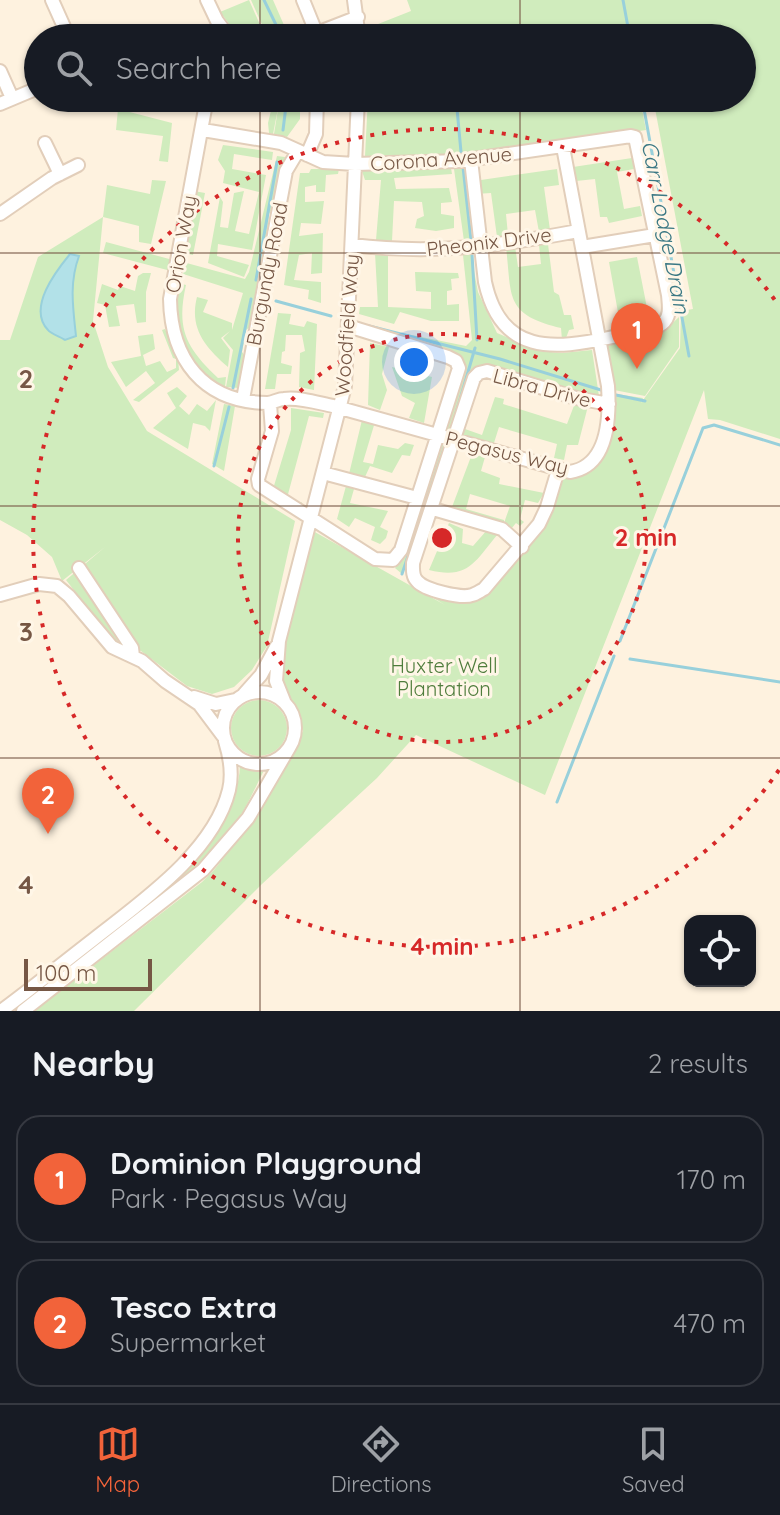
<!DOCTYPE html>
<meta charset="utf-8">
<style>
body{margin:0;font-family:Quicksand,sans-serif;background:#20242c;color:#f1f3f6}
.controls{position:absolute;right:24px;bottom:24px;display:grid;overflow:hidden;border-radius:16px;box-shadow:0 2px 6px #0004}
.controls button{width:72px;height:72px;display:grid;place-items:center;padding:0;border:0;border-bottom:2px solid #363941;background:#171b24;color:#f1f3f6;font:40px sans-serif}
.scale{position:absolute;left:24px;bottom:20px;width:128px;box-sizing:border-box;padding-left:8px;border:4px solid #765745;border-top:0;font-size:22px;line-height:28px;white-space:nowrap;color:#765745;-webkit-text-stroke:6px #fff6e7;paint-order:stroke}
.you{position:absolute;left:414px;top:362px;width:28px;height:28px;margin:-20px;border:6px solid #fff;border-radius:50%;background:#1a73e8;box-shadow:0 0 0 12px #1a73e833}
.badge{display:grid;place-items:center;width:52px;height:52px;border-radius:50%;background:#f2633a;color:#fff;font-size:26px;font-weight:700}
.pin{position:absolute;translate:-50% -66px;filter:drop-shadow(0 2px 4px #0008)}
.pin::after{content:'';position:absolute;top:42px;width:28px;height:24px;background:inherit;clip-path:polygon(0 0,100% 0,50% 100%)}
.list{margin:0;padding:0;list-style:none}
h2{display:flex;justify-content:space-between;align-items:center;height:104px;margin:0;padding:0 32px;font-size:34px}
h2 small{font-size:26px;font-weight:400;color:#9ea1a6}
.list li{display:grid;grid-template-columns:52px 1fr auto;gap:24px;align-items:center;box-sizing:border-box;height:128px;margin:0 16px 16px;padding:0 16px;border:2px solid #363941;border-radius:24px}
.list b{display:block;font-size:30px;white-space:nowrap}
.list p{margin:0;font-size:26px;white-space:nowrap;color:#9ea1a6}
.list em{font-size:26px;font-style:normal;color:#9ea1a6}
.icon{flex:none;width:44px;height:44px;fill:none;stroke:currentColor;stroke-width:2;stroke-linecap:round;stroke-linejoin:round}
.map{position:relative;flex:none;width:780px;height:1011px;overflow:hidden}
.search{position:absolute;background:#171b24;box-shadow:0 2px 6px #0004;left:24px;right:24px;top:24px;height:88px;display:flex;align-items:center;gap:20px;box-sizing:border-box;padding:0 28px;border-radius:44px;color:#9ea1a6;font-size:30px}
.sheet{height:392px;background:#171b24}
nav{display:flex;justify-content:space-around;align-items:center;box-sizing:border-box;height:112px;border-top:2px solid #363941;background:#171b24;font-size:22px;color:#9ea1a6}
nav a{display:grid;justify-items:center;gap:4px}
nav .on{color:#f2633a}
.map>svg:first-child{display:block}
</style>
<div class="map">
<svg width="780" height="1011" viewBox="0 0 780 1011">
<rect width="100%" height="100%" fill="#fef2df"/>
<path fill="#d0ecbd" fill-rule="evenodd" d="M249,0L266,38H240L220,12Z
M251,0H273L287,32L268,38Z
M407,0H780V439L720,420L708,419L704,390L545,795L416,735L377,778L262,884L134,1011H34L202,882L214,870L260,812L303,731L281,678L284,645L313,531L445,605L421,590L472,597L523,548L559,472L569,473L599,453L610,393L643,398L641,403L680,348L681,311L693,309L653,98H742V38H372L373,26L411,11Z
M274,98H300V119L287,137L274,134L279,103L273,134L269,133L268,123Z
M368,98H640L646,130L458,158L365,156Z
M118,109L172,123L168,162L159,161L163,136L116,130Z
M223,145L273,152L272,160L234,154L232,169L266,175L252,250L218,244L217,256L249,265L244,277L208,263L220,197L223,202L220,227L228,228L234,193L244,191L235,231L249,234L259,192L223,183L225,171L218,160Z
M277,156L285,157L274,206L269,214L267,242L251,326L246,330L242,352L246,357L239,388L226,387L233,350L223,338L230,331L221,338L230,350L228,367C205,347 189,328 197,297L208,300L203,312L232,323V330L243,293L180,273L183,262L245,279L249,272Z
M632,158L634,169L617,172L624,209L640,206L642,216L609,223L607,217H600L595,179L576,181L573,167Z
M451,168L452,174L394,178L396,189L449,188L452,202L441,203V214L454,216V228L436,231L415,228L417,219L424,216L422,202L394,201L392,241L376,240L381,180H365L362,171Z
M463,168L471,240L464,241L454,169Z
M311,169H339L338,174L326,175L325,192H316V185L305,187V202L324,201L321,224L301,223L299,236L323,233L322,273L311,274L312,253L299,255L294,280L321,282V303L308,299L309,290L284,285L300,173H309Z
M557,169L559,185L544,187L550,230L539,232L535,210L506,214L508,235L497,237L491,193L476,194L474,181Z
M152,180L166,181L151,244L139,242V226L103,217L93,321L108,367L147,431L295,521L267,646L252,670L234,687L212,694L187,686L141,651L119,642L108,634L66,580L105,547L62,581L52,557L27,535L0,520V340H10L38,257L103,217L107,185L150,194Z
M194,191L205,193L193,255L183,253Z
M106,242L173,260L171,271L103,253Z
M548,244L554,292L559,295L564,315H571L574,329L569,330L566,338L562,340L561,328C504,314 512,297 506,247L515,246L518,267L541,264L539,245Z
M375,253L388,254V307L431,309V292L416,291L415,272L458,273L459,278L451,279L452,290L447,291V305L459,304V321H431L400,312L394,324L359,314L360,307H378Z
M463,255H471L478,292L497,333L539,351L562,353L592,350L599,396L591,397L472,372L449,432L444,430L459,359L367,326L466,346L472,340Z
M637,257L648,313L619,318L609,262Z
M143,273H151L146,292V322L137,323L134,304L116,306L120,326L109,327L105,305L97,303L102,284L118,290L120,286L135,291L138,276Z
M178,283L186,285C176,329 186,348 218,378L226,377L225,387C181,375 171,321 178,283Z
M278,313L291,314L289,324L304,327L307,321L317,324L314,390L299,387L300,353L305,351L302,335H286L285,351L282,352L281,363L292,366L291,374H277L275,389H265Z
M679,317V347L645,396L614,390L607,346L662,333Z
M165,329L178,358L179,370L139,402L133,400L155,383L146,371L126,387L111,362L141,356L138,336L153,334L155,349L143,355L146,366L160,361L167,372L176,368V359L173,358L162,330Z
M370,343L389,347L382,374L387,390L380,410L368,405Z
M392,367L432,377L424,423L409,418L415,403L402,396Z
M177,387L187,396L179,406L189,415L197,404L207,411L216,400L210,431L205,426L193,423L188,449L153,428L176,408L167,393Z
M495,397L504,399L503,404L567,424L575,403L588,406L578,445H567L564,460L554,458L557,444L499,427L493,446L462,437L465,429L482,435Z
M224,404L235,406L224,471L212,464Z
M291,408L324,413L323,418L309,416L287,498L299,504L302,502L300,509L273,489L291,430Z
M362,420L375,422L363,462L373,464L378,445L398,449L405,443L414,445L410,456L402,455L392,473L370,466L365,477L349,474Z
M439,443L445,446L402,574L395,568L400,561Z
M472,454L485,457L481,471L500,478L499,484L544,493L538,503L525,500L520,519L524,522L520,526L516,523L511,529L522,546L511,534L435,508L436,502L452,507ZM470,494L510,506L504,523V520L466,509Z
M346,486L354,489L350,503L388,511L380,527L388,531L386,538L380,544L371,540L375,527L355,518L349,527L337,519Z
M449,523L463,529L462,543L473,546L487,530L498,534C475,561 469,580 429,570Z
M231 728a28 28 0 1 1 56 0a28 28 0 1 1-56 0Z
M240,764L257,769L266,766C255,788 245,812 230,831C178,899 83,960 13,1011H8C78,958 239,860 240,764Z"/>
<path fill="#b2e1e8" stroke="#98d0db" stroke-width="2" d="M70,254L79,256C69,283 73,308 76,336L65,340C61,337 51,334 48,330C27,308 56,271 70,254Z"/>
<g fill="none" stroke-linecap="round" stroke-linejoin="round">
<path stroke="#98d0db" stroke-width="3" d="M264,0L280,33
M623,0L630,38
M456,98L461,152
M642,98L689,356
M283,130L287,98
M463,167L471,240
M472,254L477,340
M256,280L277,162
M276,301L331,316
M369,326L500,359L601,390
M233,388L251,299
M616,395L645,401
M452,427L475,348
M214,466L229,407
M402,574L445,446
M620,641L703,428L714,425L780,445
M630,659L780,682
M557,802L614,656"/>
<g stroke="#e2ceba" stroke-width="16">
<path id="minor" d="M52,0L69,38
M207,0L217,21L230,38
M303,0L316,32
M354,0L359,38
M304,38L358,17
M0,71L12,98
M207,98L170,299C171,359 203,402 267,403C273,403 278,399 284,399C300,397 318,403 333,406L570,472C609,466 610,417 608,386L563,147
M0,104L38,88
M203,130L281,143L323,162L355,164L460,161L631,136L635,137L668,295C669,306 671,317 662,324C650,333 627,334 613,337C553,350 501,355 485,282L471,160
M45,143L60,174
M307,155L316,134L317,98
M0,214L52,178L78,165
M352,245C433,255 499,246 578,231
M582,247L655,235
M243,399L286,171L298,151
M270,404L272,431L258,479L259,485L375,559L393,560L401,550L459,368L456,361L448,357L348,326
M558,470L547,507L539,524L484,589C480,591 476,594 472,595C462,599 424,590 417,581C412,576 413,569 413,563L474,378L479,373L487,371L576,398L609,404
M323,473L417,498
M433,509L502,529L522,547
M79,568L132,648L133,656
M0,595L39,584L57,586L69,596L112,647L142,661L165,681L199,704L223,736
M223 728a36 36 0 1 1 72 0a36 36 0 1 1-72 0Z
M244,694L261,675L276,647
M194,697L216,704L235,700
M284,701L276,681L279,641L345,386L358,98
M1,1011C32,988 63,963 94,939C141,902 214,852 229,790C233,773 230,757 225,741
M23,1011L203,870L248,818L289,748"/>
</g>
<use href="#minor" stroke="#fff" stroke-width="12"/>
</g>
<path fill="none" stroke="#765745" stroke-width="2" stroke-opacity="0.55" d="M260,0V38M520,0V38M260,98V1011M520,98V1011M0,253H780M0,506H780M0,758H780"/>
<g fill="none" stroke="#d62828" stroke-width="4" stroke-dasharray="4 8">
<circle cx="442" cy="538" r="204"/>
<path d="M779 770A409 409 0 1 1 779 306"/>
</g>
<g text-anchor="middle" stroke-width="6" stroke-linejoin="round" paint-order="stroke">
<g font-size="20" fill="#765745" stroke="#fff6e7">
<text transform="translate(441 159) rotate(-4)" y="7">Corona Avenue</text>
<text transform="translate(489 242) rotate(-7)" y="7">Pheonix Drive</text>
<text transform="translate(181 244) rotate(-80)" y="7">Orion Way</text>
<text transform="translate(267 274) rotate(-79)" y="7">Burgundy Road</text>
<text transform="translate(347 325) rotate(-86)" y="7">Woodfield Way</text>
<text transform="translate(542 388) rotate(15)" y="7">Libra Drive</text>
<text transform="translate(507 453) rotate(14)" y="7">Pegasus Way</text>
</g>
<g font-size="20" fill="#4f7d3c" stroke="#fff6e7">
<text x="444" y="673">Huxter Well<tspan x="444" dy="23">Plantation</tspan></text>
</g>
<g font-size="22" font-style="italic" fill="#3b7884" stroke="#fff6e7">
<text transform="translate(666 227) rotate(79)" y="8">Carr Lodge Drain</text>
</g>
</g>
<g font-size="26" text-anchor="middle" font-weight="bold" fill="#765745" stroke="#fff6e7" stroke-width="6" stroke-linejoin="round" paint-order="stroke">
<text x="26" y="388">2</text>
<text x="26" y="641">3</text>
<text x="26" y="894">4</text>
</g>
<circle cx="442" cy="538" r="12" fill="#d62828" stroke="#fff6e7" stroke-width="4"/>
<g font-size="24" text-anchor="middle" font-weight="bold" fill="#d62828" stroke="#fff6e7" stroke-width="6" stroke-linejoin="round" paint-order="stroke">
<text x="646" y="546">2 min</text>
<text x="442" y="955">4 min</text>
</g>
</svg>
<div class="controls">
<button><svg class="icon" aria-label="locate" viewBox="0 0 24 24"><circle cx="12" cy="12" r="6"/><path d="M12 2v4M12 18v4M2 12h4M18 12h4"/></svg></button>
</div>
<div class="scale">100 m</div>
<div class="you"></div>
<div class="pin badge" style="left:637px;top:369px">1</div>
<div class="pin badge" style="left:48px;top:834px">2</div>
<div class="search"><svg class="icon" aria-label="search" viewBox="0 0 24 24"><circle cx="10" cy="10" r="6"/><path d="M15 15l6 6"/></svg>Search here</div>
</div>
<section class="sheet">
<h2>Nearby<small>2 results</small></h2>
<ul class="list">
<li><span class="badge">1</span><div><b>Dominion Playground</b><p>Park · Pegasus Way</p></div><em>170 m</em></li>
<li><span class="badge">2</span><div><b>Tesco Extra</b><p>Supermarket</p></div><em>470 m</em></li>
</ul>
</section>
<nav>
<a class="on"><svg class="icon" aria-label="map" viewBox="0 0 24 24"><path d="M3 6l6-2 6 2 6-2v14l-6 2-6-2-6 2zM9 4v14M15 6v14"/></svg>Map</a>
<a><svg class="icon" aria-label="directions" viewBox="0 0 24 24"><path d="M12 3l9 9-9 9-9-9zM9 14v-3h6M13 9l2 2-2 2"/></svg>Directions</a>
<a><svg class="icon" aria-label="saved" viewBox="0 0 24 24"><path d="M7 4h10v16l-5-4-5 4z"/></svg>Saved</a>
</nav>
